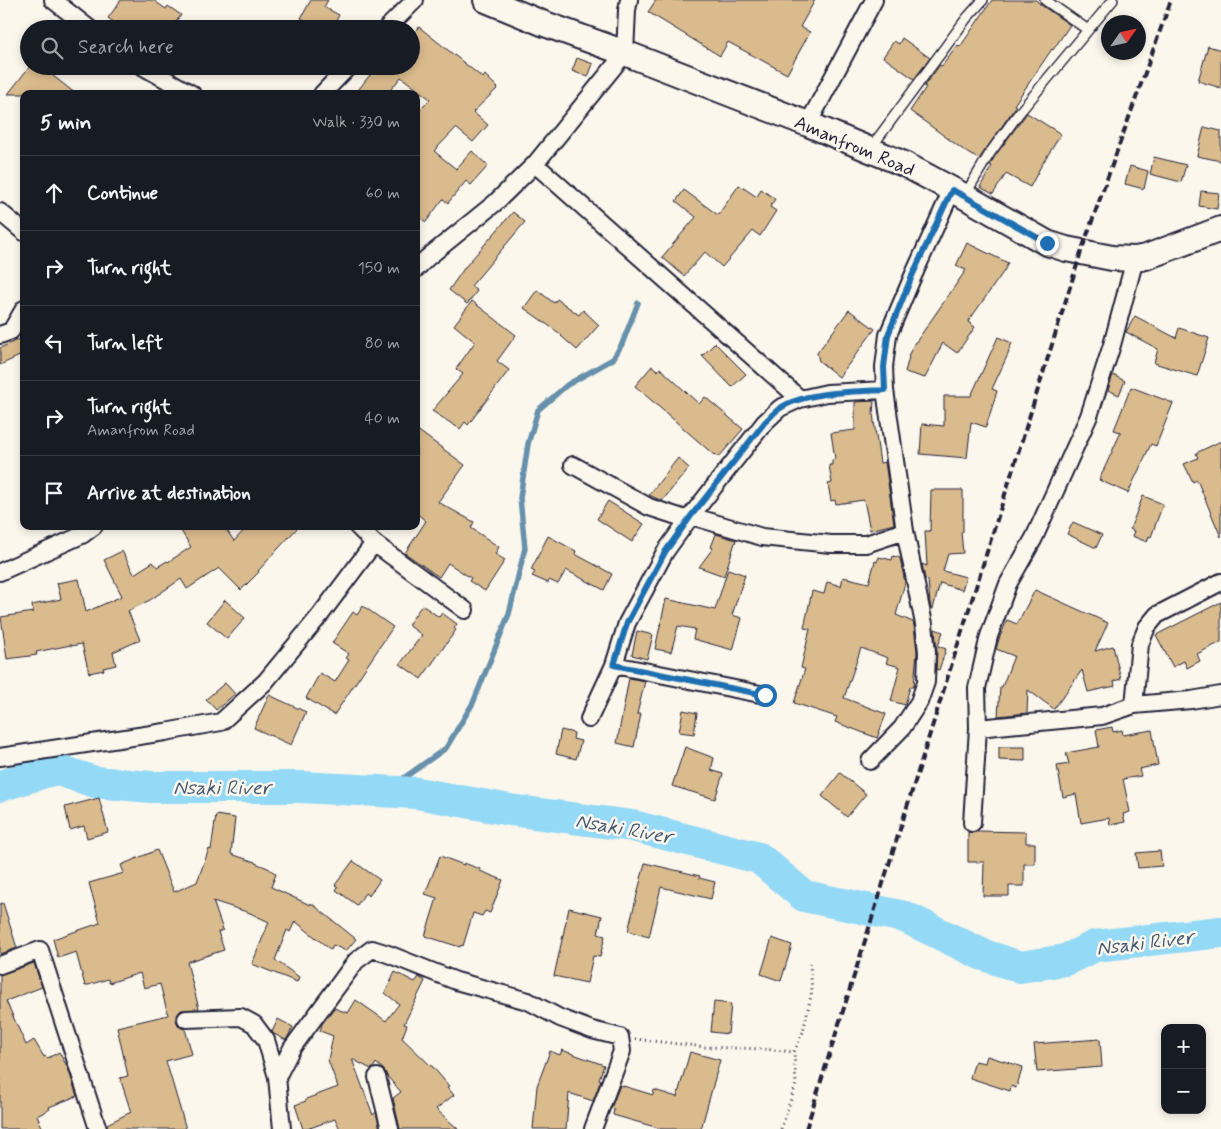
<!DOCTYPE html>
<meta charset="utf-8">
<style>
body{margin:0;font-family:Mynerve,sans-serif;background:#242831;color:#f1f3f6}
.controls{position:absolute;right:15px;bottom:15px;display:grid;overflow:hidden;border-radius:10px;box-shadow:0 2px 8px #0003}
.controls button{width:45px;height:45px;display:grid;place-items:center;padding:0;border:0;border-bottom:1px solid #363941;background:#171b24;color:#f1f3f6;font:25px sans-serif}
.compass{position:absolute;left:1101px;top:15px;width:45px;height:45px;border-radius:50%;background:#171b24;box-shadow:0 2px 8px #0003;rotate:56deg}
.stop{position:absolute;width:15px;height:15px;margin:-11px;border:4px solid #1f6fb2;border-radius:50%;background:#fff}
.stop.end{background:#1f6fb2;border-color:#fff;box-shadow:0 1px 5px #0008}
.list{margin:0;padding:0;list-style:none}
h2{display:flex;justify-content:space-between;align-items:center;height:65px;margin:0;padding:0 20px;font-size:21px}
h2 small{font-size:16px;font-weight:400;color:#9ea1a6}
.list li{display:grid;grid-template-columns:32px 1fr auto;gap:15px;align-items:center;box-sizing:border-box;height:75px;padding:0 20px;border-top:1px solid #363941}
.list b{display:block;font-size:19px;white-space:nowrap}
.list p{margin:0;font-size:16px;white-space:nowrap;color:#9ea1a6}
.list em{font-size:16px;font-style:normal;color:#9ea1a6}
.icon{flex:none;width:28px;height:28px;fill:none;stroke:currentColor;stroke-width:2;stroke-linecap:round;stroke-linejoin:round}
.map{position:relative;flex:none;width:1221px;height:1129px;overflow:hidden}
.search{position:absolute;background:#171b24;box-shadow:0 2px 8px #0003;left:20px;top:20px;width:400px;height:55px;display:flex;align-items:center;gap:12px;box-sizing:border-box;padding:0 18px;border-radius:28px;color:#9ea1a6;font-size:19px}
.panel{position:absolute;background:#171b24;box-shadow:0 2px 8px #0003;left:20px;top:90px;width:400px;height:440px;border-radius:10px}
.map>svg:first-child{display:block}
</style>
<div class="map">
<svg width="1221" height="1129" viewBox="0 0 1221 1129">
<rect width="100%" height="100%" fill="#fbf7ec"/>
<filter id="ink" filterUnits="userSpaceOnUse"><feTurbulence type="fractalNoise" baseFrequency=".02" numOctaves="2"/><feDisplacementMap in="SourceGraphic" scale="10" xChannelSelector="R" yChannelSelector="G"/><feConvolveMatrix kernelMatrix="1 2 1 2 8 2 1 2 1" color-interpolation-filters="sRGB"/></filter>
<g filter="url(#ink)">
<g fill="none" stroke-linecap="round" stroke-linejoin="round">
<path stroke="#6690ab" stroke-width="5.5" d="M384,792L446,748L473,703L509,614L525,548L520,498L528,444L538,410L567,385L613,359L622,344L638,303"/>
<path stroke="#94d9f6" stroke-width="32" d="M0,786L55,769L95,782L151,787H300L417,793L510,810L633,826L759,858L804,896L905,917L981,954L1020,967L1065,960L1095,946L1221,932"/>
</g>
<path fill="#dabb8d" stroke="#22223b" d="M121,0H153L166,9L168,6L181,15L171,29H123L108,18Z
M311,0H328L324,7L339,15L332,29H321L301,18Z
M656,0H815L800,27L810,32L787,74L728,42L720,56L648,12Z
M992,0H1036L1041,5L1070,25L1053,50L1052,49L1014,105L1016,106L979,159L969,154L910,111L926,87L924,86L940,65L942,66L958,45L960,47Z
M419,27L483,78L485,75L498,88L473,112L488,125L473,142L456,128L434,151L456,169L472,151L488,166L471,185L466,181L448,203L443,199L426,222L416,215V113L430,99L401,77L387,94H355L377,66H411V37Z
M902,38L930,58L914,79L883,57L894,41L899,44Z
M1208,46L1221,50V88L1198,81Z
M577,58L593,64L588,77L572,71Z
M30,66H35L44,74L47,71L76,94H8Z
M1027,113L1061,134L1041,166L1030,187L1006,174L993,194L980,187L992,166L990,165L995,156Z
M1204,127L1221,131V161L1197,156Z
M1154,157L1186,165L1181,182L1150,174Z
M1130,166L1148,171L1144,189L1125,184Z
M739,185L757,197L761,189L775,199L770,207L776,211L760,236L753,231L722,267L705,252L684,276L662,257L696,217L676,201L684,190L718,215Z
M1201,191L1219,193L1217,209L1199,206Z
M513,212L525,222L471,286L477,291L467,304L449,290L465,267Z
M967,243L1008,263L1004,271L968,322L975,327L957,353L943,343L925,378L905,372L909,357L908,356L915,342H916L966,270L956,266Z
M537,290L554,303L557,299L579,315L583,310L599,325L577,350L561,336L562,335L524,308Z
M472,301L516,335L497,361L509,370L468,425L465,422L460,429L432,411L463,374L456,369L475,342L454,325Z
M849,310L875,329L839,377L819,361L817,353Z
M1135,316L1176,338L1179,328L1209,338L1197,376L1154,363L1158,349L1126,332Z
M24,337V354L0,365V348Z
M998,337L1012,343L1008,352H1009L992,389L997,391L986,427L971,422L967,458L920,454L922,424L944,426V396H971Z
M715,343L746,374L732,387L702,356Z
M652,366L658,371L660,368L699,404L705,397L743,429L719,457L715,454L714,455L635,386Z
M1113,375L1125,381L1119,395L1108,390Z
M1131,387L1173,403L1156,446L1151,444L1128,493L1099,480L1121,432L1114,430Z
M874,401L873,414L880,463L885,462L894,524L870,530L864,500L836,504L835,500L831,501L828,484L832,483L829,465H832V460L835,459L831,433L855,430V402Z
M416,429L465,465L438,502L474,522L471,528L499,547L495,554L505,560L485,591L469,581L471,578L448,563L439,577L405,553L426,521L416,513Z
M1221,441V537L1197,480L1193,482L1184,464L1198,458L1196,453Z
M678,458L689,468L662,501L649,495Z
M931,490H963V532H961L963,553L948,554L943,571L966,577L962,590L940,583L933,609H931L930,603L928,580L925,579L922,564L927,566L925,531H930Z
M1143,496L1163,504L1151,537L1149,536L1147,542L1132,536L1134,531L1130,529Z
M608,501L644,524L632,542L597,519Z
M1073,522L1102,535L1096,548L1067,534Z
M178,526H224L234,541L248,526H299L258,571L259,572L241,590L219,568L187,589L181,579L150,600L128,611L140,640L113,652L116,665L103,668L104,670L89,673L82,644L71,646V645L36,652L37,655L7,659L1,617L33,612L32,605L61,599L57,583L79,579L86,612L122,596L104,560L122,551L134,574L153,562L157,567L167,561L168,562L191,547Z
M716,534L736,540L724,576L699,567L713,548L711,547Z
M548,536L576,551L575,554L612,574L604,590L566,570L558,584L549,580L548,583L532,576L535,572L531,570Z
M893,556L900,558L905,583L896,615L913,622L914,626L917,652L914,685V687H910L905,705L891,701L900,667L886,663L888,658L861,648L844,698L886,714L877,738L835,722L837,717L794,703L805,669L801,668L810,629L804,628L812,591L824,594L827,582L841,586L843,577L869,583L875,561L877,562L879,557L892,560Z
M728,569L745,575L732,615L742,618L733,650L693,639L695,629L678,626L671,652L655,649L666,599L715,610Z
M1035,590L1108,623L1095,651L1113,646L1121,679L1114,681L1115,686L1088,692L1082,670L1054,709L1028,690L1027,713L998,716L1000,687H1002L1014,656L996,649L999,639L1007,620L1017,624Z
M225,600L245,618L227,639L207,622Z
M1221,602V642L1197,654L1200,661L1187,668L1184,661L1173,667L1156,635Z
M422,605L439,617L442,613L457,624L454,628L456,630L421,679L400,664L422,635L408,625Z
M363,606L393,627L334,715L306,698L320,673L335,682L349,660L346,658L349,654L332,643L353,612L357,615Z
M935,629L943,632L938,646L946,649L939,670L936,669L937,651Z
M637,631L653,635L647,659L632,655Z
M629,678L645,681L637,714H641L634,747L617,743Z
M225,683L235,694L216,710L206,699Z
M269,695L306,712L291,745L254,728Z
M683,710L697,713L694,734L679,732Z
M1112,727L1113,732L1122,730L1123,735L1152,730L1158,765L1139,769L1141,776L1123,779L1130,812L1123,814L1125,822L1110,825L1109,818L1081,823L1076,794L1063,797L1057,766L1069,764L1066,753L1099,747L1096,730Z
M561,730L574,733L573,739L581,741L576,759L556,754Z
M685,747L714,758L711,770L723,774L715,799L672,786Z
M999,747H1025V761L999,760Z
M840,773L866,794L847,817L822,796Z
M99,798L108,832L87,838L84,826L70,830L65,807Z
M216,815L235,818L231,854L255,862V863L268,868L276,874L271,887L310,905L311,903L356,939L346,951L333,945L331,950L295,921L290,932L287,930L275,960L299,977L297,982L252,964L269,922L250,913L213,901L223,930L218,932L224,950L187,962L199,1009L181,1010L177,1015L176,1020L178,1025L181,1028L185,1029L192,1054L166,1061L186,1129H108L107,1124L131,1112L120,1078L128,1076L117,1027L168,1015L160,984L144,988L140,973L109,983L108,979L85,986L76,952L58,958L53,939L100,923L89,883L124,873L121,865L157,850L174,892L197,882L209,849L211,850Z
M977,831L1026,832V843H1035V864H1024V886H1009V896H983L984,862H968V832L972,833Z
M1160,851L1162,866L1138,868L1136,853Z
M440,856L464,865V863L480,869V871L503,880L490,913L485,911L482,916L473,913L463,946L461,945L460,947L425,936L437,898L425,894Z
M353,861L380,880L369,896L365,893L357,905L336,890L338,887L335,885Z
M645,863L700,876L699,878L715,882L711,899L661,887L649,937L628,931Z
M3,903L17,948L0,954V904Z
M569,908L602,916L598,934L605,936L600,957L593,956L587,983L554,976Z
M772,938L792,945L781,981L761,974Z
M34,963L42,987L6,1001L26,1045L34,1040L44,1057L46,1056L48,1058L59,1052L68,1068L77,1096L49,1107L50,1109L37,1116L43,1129H0V975Z
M395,972L415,982L419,977L425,981L404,1024L407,1025L402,1038L431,1066H432L449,1086L447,1087L454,1095L436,1109L458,1129H400L393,1098L401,1092L387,1076L384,1070L376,1063L373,1068L371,1069L352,1059L373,1115L376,1112L380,1129H340L335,1119L307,1129H303L295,1105L306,1101V1099L338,1087L328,1060L333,1036L320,1031L322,1024L334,1008L348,1013L356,1000L386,1021L399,1004L385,993Z
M714,1002L731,1004L728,1034L711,1032Z
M278,1019L293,1027L286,1040L274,1034L272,1032Z
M1100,1039L1102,1067L1037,1072L1034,1044Z
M562,1050L604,1065L599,1079L601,1080L593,1101L569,1093L566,1129H533L537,1086L550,1051L560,1055Z
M690,1052L720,1060L701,1129H662L613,1115L614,1109L611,1108L620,1085L653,1095L654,1090L677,1097Z
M987,1056L1023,1067L1016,1088L1011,1086L1010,1091L970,1078L975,1061L985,1063Z"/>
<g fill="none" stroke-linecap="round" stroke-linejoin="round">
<g stroke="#22223b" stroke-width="12">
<path id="lane" d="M1045,0L1088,30
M870,149L966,19L983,0
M965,195L990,153L1019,113L1113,0"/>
</g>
<g stroke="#22223b" stroke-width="20">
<path id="street" d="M53,0L90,29
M386,29L415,0
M142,66L192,94
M322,94L349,66
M808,124L874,0
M535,164L800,399
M0,212L24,232
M416,269L427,258L495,203L535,164L625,53L627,10L629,0
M0,335L11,331L24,309
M573,465L649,507L689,520
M691,516L762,537L831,544H866L905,531
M357,526L374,543L465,610
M0,572L82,535L94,526
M614,665L765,695
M1134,705L1140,644L1147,627L1157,615L1221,582
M589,719L614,665L627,623L665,552L691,516L765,422L780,408L800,399L827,393L885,390
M978,728L1102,716L1134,705L1191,700L1221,695
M0,757L165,732L221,722L265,682L321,614L374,543
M870,761L902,728L919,702L926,682L927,652L924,624L905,531L885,390L884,367L888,335L913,276L952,190
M972,823L978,728L977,688L989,636L1008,584L1034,538L1089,416L1112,345L1135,259
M0,965L40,950L98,1129
M186,1019L241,1017L254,1024L266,1040L277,1077L282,1129
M277,1077L292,1048L356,961L372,949L388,954L456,981L528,1001L560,1018L592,1030L620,1037L622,1051L593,1129
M377,1077L390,1129"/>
</g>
<g stroke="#22223b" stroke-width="28">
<path id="secondary" d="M486,0L542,23L625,53L808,124L904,164L964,196L1047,243L1066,249L1112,258L1135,259L1146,257L1221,229"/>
</g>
<path stroke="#22223b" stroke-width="3" stroke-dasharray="1 4" stroke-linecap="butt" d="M635,1039L705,1047L764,1049L794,1052
M781,1129L796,1084L794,1052L803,1032L812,991L810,963"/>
<use href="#lane" stroke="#fbf7ec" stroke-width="9"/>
<use href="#street" stroke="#fbf7ec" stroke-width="16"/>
<use href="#secondary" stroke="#fbf7ec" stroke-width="24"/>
<path stroke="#22223b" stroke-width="4" stroke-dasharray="8 4" stroke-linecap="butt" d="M806,1129L1081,252L1171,0"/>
</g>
</g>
<g fill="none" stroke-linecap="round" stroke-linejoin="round" filter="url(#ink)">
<path stroke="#1f6fb2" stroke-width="6" d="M765,695L614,665L627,623L665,552L691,516L765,422C770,418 774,412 779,409C804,391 855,392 885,390L884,367L888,335L912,276L952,190L964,196L1047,243"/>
</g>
<g text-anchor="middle" stroke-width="5" stroke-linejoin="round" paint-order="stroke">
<g font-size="19" fill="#22223b" stroke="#fbf7ec">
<text transform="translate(855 145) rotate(23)" y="7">Amanfrom Road</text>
</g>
<g font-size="20" font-style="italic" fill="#445973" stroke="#fbf7ec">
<text x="222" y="794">Nsaki River</text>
<text transform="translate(624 828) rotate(10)" y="7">Nsaki River</text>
<text transform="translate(1145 942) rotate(-7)" y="7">Nsaki River</text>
</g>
</g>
</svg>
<div class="controls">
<button>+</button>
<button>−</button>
</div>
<svg class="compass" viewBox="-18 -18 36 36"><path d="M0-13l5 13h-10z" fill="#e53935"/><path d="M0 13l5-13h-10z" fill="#9ea1a6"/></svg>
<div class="stop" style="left:765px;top:695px"></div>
<div class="stop end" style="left:1047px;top:243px"></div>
<div class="search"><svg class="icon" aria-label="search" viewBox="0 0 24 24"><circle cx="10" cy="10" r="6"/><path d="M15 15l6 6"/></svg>Search here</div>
<section class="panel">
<h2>5 min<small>Walk · 330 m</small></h2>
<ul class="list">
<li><svg class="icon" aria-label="ahead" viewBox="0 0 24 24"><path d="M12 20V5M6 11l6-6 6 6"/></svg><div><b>Continue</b></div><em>60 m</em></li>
<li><svg class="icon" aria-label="right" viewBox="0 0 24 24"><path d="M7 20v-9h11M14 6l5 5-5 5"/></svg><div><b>Turn right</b></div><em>150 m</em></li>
<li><svg class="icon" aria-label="left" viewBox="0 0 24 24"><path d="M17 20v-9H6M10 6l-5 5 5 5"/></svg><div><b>Turn left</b></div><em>80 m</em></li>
<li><svg class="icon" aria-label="right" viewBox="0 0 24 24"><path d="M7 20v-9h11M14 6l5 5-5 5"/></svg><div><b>Turn right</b><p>Amanfrom Road</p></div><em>40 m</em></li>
<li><svg class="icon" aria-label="arrive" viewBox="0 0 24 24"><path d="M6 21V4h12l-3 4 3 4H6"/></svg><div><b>Arrive at destination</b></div></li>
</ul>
</section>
</div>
